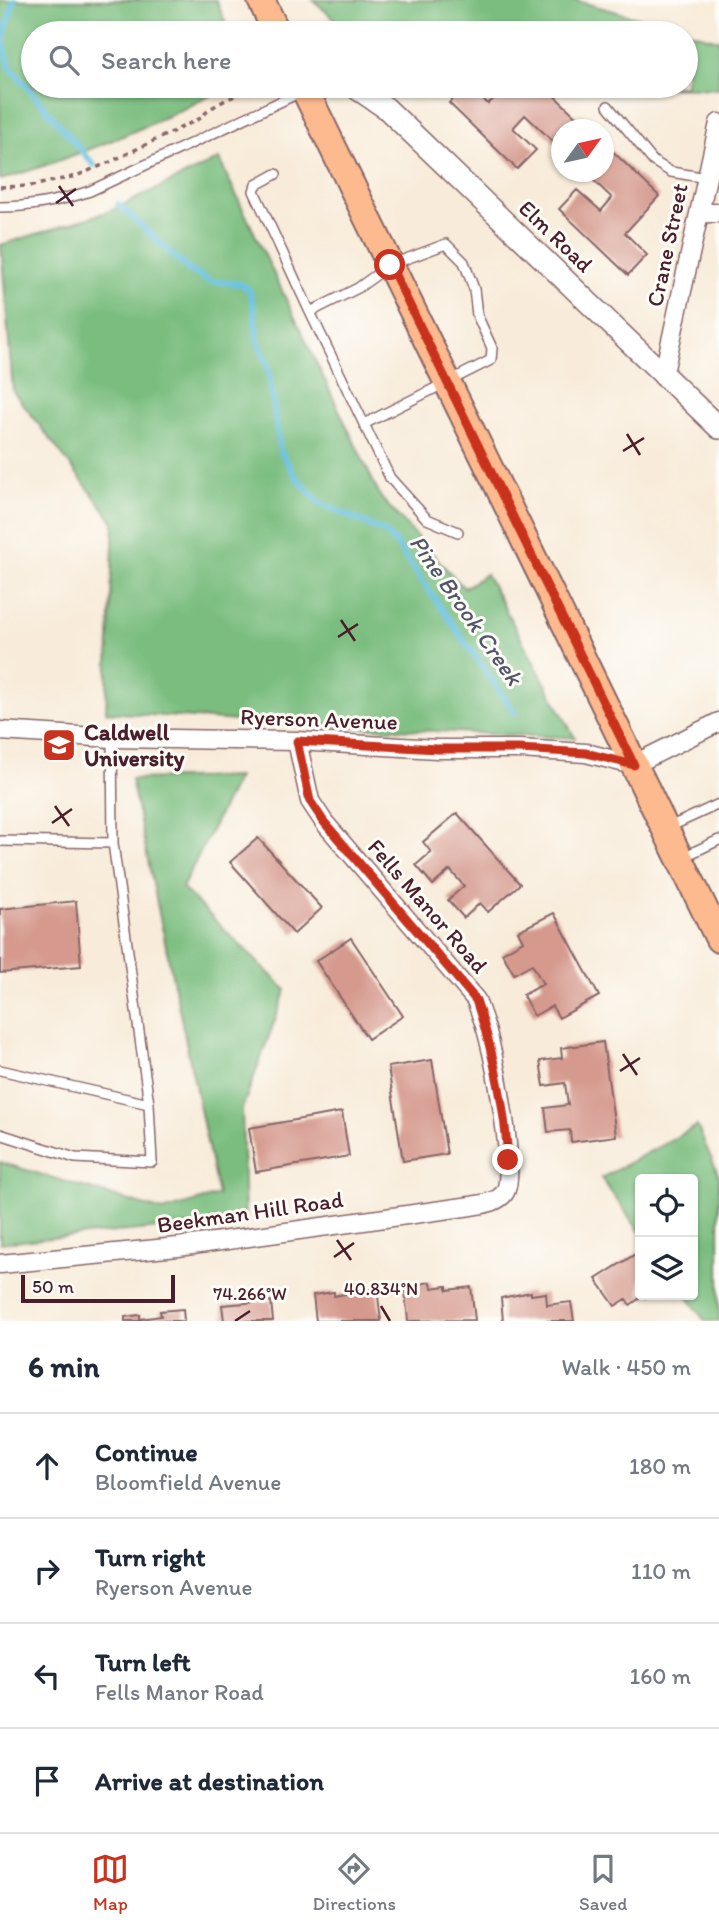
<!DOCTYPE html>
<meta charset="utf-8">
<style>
body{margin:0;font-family:Itim,sans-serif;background:#f2f2f3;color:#1f2937}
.controls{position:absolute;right:21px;bottom:21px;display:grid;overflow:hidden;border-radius:7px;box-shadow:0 2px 5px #0004}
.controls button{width:63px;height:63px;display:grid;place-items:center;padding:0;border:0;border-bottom:2px solid #e0e1e3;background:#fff;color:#1f2937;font:35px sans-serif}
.compass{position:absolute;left:551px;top:119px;width:63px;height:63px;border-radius:50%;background:#fff;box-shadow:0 2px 5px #0004;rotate:57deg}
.scale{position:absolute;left:21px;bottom:18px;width:154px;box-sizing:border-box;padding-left:7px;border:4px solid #4a1f2b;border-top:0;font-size:19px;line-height:24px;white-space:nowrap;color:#4a1f2b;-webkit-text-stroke:5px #fdfcf7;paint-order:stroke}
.stop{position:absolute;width:21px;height:21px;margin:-16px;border:5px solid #c8321e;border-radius:50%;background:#fff}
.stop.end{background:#c8321e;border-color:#fff;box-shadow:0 2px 7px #0008}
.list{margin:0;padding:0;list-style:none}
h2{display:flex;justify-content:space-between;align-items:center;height:91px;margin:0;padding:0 28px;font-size:30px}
h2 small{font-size:23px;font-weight:400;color:#747a83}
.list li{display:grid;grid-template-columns:46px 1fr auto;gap:21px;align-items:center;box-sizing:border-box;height:105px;padding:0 28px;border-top:2px solid #e0e1e3}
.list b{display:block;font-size:26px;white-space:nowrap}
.list p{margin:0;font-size:23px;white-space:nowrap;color:#747a83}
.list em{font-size:23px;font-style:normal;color:#747a83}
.icon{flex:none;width:38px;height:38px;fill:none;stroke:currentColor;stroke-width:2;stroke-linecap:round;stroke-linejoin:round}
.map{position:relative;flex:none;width:719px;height:1321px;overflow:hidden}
.search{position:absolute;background:#fff;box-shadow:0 2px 5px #0004;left:21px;right:21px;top:21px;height:77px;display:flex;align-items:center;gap:18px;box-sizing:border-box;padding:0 24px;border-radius:38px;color:#747a83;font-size:26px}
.sheet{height:511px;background:#fff}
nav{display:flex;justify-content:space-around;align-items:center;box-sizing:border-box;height:98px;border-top:2px solid #e0e1e3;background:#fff;font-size:19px;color:#747a83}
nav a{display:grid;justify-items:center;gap:4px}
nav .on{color:#c8321e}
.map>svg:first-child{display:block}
</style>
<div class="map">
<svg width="719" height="1321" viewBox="0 0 719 1321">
<rect width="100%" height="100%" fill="#fdfcf7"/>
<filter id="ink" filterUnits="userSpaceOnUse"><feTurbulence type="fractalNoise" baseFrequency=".0143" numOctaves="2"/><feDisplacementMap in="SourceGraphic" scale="14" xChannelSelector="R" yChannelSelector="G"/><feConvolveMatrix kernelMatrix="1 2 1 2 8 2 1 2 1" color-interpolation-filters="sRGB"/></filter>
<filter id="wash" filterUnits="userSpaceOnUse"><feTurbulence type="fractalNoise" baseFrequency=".00686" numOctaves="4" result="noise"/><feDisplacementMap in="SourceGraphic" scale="28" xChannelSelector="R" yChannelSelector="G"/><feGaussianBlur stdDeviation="1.57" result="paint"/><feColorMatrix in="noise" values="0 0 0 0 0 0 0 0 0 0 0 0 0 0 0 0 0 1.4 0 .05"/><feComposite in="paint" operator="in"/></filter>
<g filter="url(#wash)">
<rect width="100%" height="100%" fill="#f8ebd9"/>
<path fill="#7abd7f" stroke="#626e55" stroke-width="2" d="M0,0H216L230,33H33V86H228C156,125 78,156 0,180Z
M313,0H574L719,40V89L642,86H686V33H350Z
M219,159L381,498L464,588L486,574L575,738L254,722L106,712L114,522L13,391L1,245L110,211Z
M238,777L182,888L286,990L242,1109L245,1220L0,1243V1162L163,1211L218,1195L131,779Z
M697,1126L719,1176V1321H705L686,1295H693V1179H640V1232L601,1178Z"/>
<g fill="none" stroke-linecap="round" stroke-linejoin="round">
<path stroke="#61bddf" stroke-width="6" d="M14,0L3,40L10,67L94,165
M118,204L189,270L209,281L242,284L249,290L254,307L257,339L268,365L280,451L296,477L320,503L385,532L397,545L515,713"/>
</g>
<g id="blocks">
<path fill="#d5998d" d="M466,86H469L488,104L507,86H544L590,130H562V155L555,149L558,146L525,115L513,128L536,150L517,169L449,103Z
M604,143L659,196L625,233L647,255L628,275L559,209L577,190L601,211L612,198L585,172H604Z
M457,813L520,884L488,912L480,903L464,918L448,900L464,886L450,870L433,885L416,865L431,852L423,842Z
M258,838L322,908L294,934L230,862Z
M76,901L81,966L0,973V909Z
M554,913L599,996L559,1018L552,1006L534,1016L523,995L543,984L532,964L514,974L502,953L523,941L518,931Z
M351,938L403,1016L368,1039L316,961Z
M603,1042L616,1136L571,1142L570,1130L548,1132L545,1108L568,1105L565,1083L544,1086L540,1061L562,1058L561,1048Z
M432,1060L447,1154L403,1161L388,1067Z
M342,1112L349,1156L256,1172L249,1128Z
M637,1253L640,1258V1295H650L645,1298L643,1296L630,1305L626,1299L615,1306L596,1279Z
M431,1282L432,1288L447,1286V1290L471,1287L475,1320L408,1321L405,1291L419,1290V1284Z
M377,1288L381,1321H316L313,1295L334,1292V1296Z
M531,1292V1295L546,1293L547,1305L571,1302L574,1321H503L501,1298Z
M271,1301L273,1321H224L222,1305Z
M183,1309L184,1321H125V1317L140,1315V1319L161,1316L160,1311Z"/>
</g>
</g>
<g filter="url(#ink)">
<use href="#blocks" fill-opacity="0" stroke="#876668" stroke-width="2"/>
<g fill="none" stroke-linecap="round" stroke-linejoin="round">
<g stroke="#876668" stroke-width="12">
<path id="service" d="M608,106L653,161L671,172L707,178
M276,174L256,185L254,191L310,312
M0,207C32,207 60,201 90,191L303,91
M364,424L491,360L492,348L477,315L474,289L464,262L446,244L390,265L358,288L310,312L390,478L427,519L458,532
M667,828L719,804
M0,841L113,843
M681,858L719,840
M0,1070L149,1104
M0,1134L75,1158L152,1162L149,1104L113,843L112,738"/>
</g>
<g stroke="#876668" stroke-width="21">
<path id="minor" d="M699,213H719
M663,377L719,123
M0,731L112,738L297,741L437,749H519L586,753L633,765L719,722
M0,1264L178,1247L471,1206C482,1204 498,1203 505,1192C517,1172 495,1063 488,1036C485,1024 480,1012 476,1000L324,822L310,801L297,741"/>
</g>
<g stroke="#876668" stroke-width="24">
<path id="tertiary" d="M353,86L386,108L719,428"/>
</g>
<g stroke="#876668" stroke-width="30">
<path id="primary" d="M261,0L277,33
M303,86L719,939"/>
</g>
<path stroke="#876668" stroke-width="3.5" stroke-dasharray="5 5" stroke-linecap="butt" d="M0,187L32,186L76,176L110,162L201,118C213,102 236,98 251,86"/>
<use href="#service" stroke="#fff" stroke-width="9"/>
<use href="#minor" stroke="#fff" stroke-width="18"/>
<use href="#tertiary" stroke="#fff" stroke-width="21"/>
<use href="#primary" stroke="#fcba8e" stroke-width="26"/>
</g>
</g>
<g fill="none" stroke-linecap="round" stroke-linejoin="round" filter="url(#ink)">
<path stroke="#c8321e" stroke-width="9" d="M390,265L634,765L586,753L519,749H437L297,741L310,801L324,822L476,1000C493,1051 505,1107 508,1160"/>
</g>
<path fill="none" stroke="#4a1f2b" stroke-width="2.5" d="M59,186L73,206M56,203L76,189M627,434L640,455M623,451L644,438M341,620L355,641M338,637L358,624M55,806L69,826M52,823L72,809M623,1054L637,1075M620,1071L640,1058M337,1240L351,1260M334,1257L354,1243M381,1306L390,1321M235,1321L250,1311"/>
<defs>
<g id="university-square" transform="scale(1.75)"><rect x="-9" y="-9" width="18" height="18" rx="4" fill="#c8321e" stroke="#fdfcf7"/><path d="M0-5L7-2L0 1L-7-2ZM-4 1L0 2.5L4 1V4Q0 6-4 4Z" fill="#fff"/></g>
</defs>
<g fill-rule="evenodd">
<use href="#university-square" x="59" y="745"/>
</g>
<g text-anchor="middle" stroke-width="6" stroke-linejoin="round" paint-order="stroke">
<g font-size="23" fill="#4a1f2b" stroke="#fdfcf7">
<text transform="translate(556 236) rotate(44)" y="8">Elm Road</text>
<text transform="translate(667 245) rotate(-78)" y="8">Crane Street</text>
<text transform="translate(319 719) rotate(2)" y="8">Ryerson Avenue</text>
<text transform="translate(428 906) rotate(49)" y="8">Fells Manor Road</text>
<text transform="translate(250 1212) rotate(-8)" y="8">Beekman Hill Road</text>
</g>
<g font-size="23" font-weight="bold" fill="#4a1f2b" stroke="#fdfcf7" text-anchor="start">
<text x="84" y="740">Caldwell<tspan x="84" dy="26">University</tspan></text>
</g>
<g font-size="24" font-style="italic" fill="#52566a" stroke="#fdfcf7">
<text transform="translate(466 610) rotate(55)" y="8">Pine Brook Creek</text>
</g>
</g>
<g font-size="18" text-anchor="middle" fill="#4a1f2b" stroke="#fdfcf7" stroke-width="6" stroke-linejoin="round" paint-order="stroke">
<text x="381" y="1295">40.834°N</text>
<text x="250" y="1300">74.266°W</text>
</g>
</svg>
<div class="controls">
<button><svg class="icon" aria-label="locate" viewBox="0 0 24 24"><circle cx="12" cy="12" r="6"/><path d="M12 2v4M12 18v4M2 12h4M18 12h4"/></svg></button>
<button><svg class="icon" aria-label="layers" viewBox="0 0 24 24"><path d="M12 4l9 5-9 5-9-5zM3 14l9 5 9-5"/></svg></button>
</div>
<svg class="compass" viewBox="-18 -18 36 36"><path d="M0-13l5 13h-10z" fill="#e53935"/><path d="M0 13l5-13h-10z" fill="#747a83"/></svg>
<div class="scale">50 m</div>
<div class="stop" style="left:390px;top:265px"></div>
<div class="stop end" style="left:508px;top:1160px"></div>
<div class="search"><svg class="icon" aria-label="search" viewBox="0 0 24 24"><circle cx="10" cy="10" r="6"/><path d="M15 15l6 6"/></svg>Search here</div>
</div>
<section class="sheet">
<h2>6 min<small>Walk · 450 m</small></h2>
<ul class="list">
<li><svg class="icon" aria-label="ahead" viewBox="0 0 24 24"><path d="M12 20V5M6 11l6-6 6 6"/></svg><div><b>Continue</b><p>Bloomfield Avenue</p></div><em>180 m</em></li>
<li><svg class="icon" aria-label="right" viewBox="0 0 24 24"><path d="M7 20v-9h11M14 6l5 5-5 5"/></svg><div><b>Turn right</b><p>Ryerson Avenue</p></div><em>110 m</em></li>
<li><svg class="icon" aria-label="left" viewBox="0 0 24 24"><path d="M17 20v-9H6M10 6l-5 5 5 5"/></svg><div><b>Turn left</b><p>Fells Manor Road</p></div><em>160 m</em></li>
<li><svg class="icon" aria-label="arrive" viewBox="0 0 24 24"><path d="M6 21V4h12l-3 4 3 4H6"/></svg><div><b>Arrive at destination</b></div></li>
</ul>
</section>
<nav>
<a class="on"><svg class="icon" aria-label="map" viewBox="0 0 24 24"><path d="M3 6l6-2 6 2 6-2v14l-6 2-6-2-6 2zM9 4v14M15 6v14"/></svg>Map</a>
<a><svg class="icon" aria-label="directions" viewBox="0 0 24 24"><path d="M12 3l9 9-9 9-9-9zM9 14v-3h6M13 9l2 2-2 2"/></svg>Directions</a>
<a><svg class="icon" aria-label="saved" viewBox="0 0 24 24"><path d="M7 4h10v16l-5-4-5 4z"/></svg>Saved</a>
</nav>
